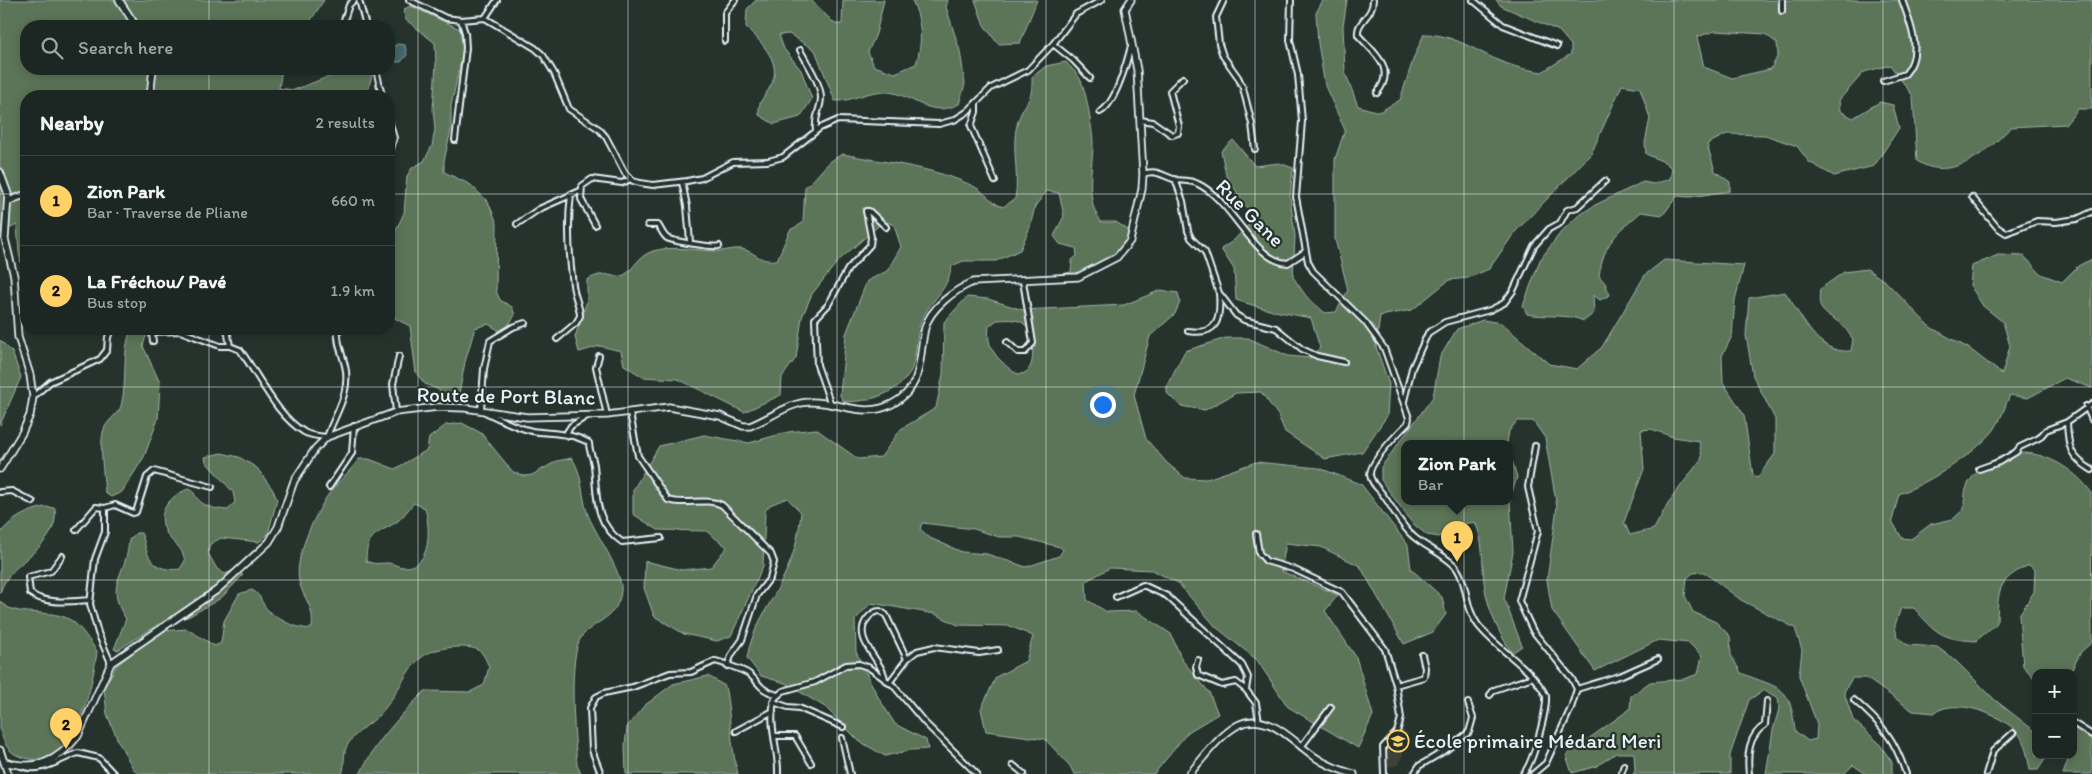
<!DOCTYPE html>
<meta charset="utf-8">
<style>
body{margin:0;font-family:Itim,sans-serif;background:#29322f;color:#f1f3f6}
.controls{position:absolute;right:15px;bottom:15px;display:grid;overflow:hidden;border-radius:10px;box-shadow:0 2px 12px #0003}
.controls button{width:45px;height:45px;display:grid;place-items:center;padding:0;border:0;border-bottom:1px solid #3a4340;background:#1c2622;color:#f1f3f6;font:25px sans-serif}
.you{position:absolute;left:1102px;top:404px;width:18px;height:18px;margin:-12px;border:4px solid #fff;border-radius:50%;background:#1a73e8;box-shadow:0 0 0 8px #1a73e833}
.badge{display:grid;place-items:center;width:32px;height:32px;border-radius:50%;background:#ffd166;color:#111;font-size:16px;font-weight:700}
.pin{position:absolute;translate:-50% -41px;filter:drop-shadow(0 1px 2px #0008)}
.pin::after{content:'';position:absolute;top:26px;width:18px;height:15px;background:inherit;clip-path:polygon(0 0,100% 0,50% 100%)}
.popup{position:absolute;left:1401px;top:440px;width:112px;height:65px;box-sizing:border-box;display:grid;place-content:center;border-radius:10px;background:#1c2622;filter:drop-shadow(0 1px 4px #0005);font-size:16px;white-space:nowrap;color:#a0a5a5}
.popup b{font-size:19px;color:#f1f3f6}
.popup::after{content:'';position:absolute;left:50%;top:100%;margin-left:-10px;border:10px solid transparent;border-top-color:#1c2622}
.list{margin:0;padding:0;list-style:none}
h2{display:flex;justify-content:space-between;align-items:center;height:65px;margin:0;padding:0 20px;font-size:21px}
h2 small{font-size:16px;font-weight:400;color:#a0a5a5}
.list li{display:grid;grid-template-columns:32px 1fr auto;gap:15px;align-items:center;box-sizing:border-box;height:90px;padding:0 20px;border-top:1px solid #3a4340}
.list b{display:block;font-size:19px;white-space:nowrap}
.list p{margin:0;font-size:16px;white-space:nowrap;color:#a0a5a5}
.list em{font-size:16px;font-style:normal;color:#a0a5a5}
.icon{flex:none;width:28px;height:28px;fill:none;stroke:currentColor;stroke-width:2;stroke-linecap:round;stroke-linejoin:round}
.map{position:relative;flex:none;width:2092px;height:774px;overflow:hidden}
.search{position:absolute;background:#1c2622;box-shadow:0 2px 12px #0003;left:20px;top:20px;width:375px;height:55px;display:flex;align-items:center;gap:12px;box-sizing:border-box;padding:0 18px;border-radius:20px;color:#a0a5a5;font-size:19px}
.panel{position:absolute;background:#1c2622;box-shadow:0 2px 12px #0003;left:20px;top:90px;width:375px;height:245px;border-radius:20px}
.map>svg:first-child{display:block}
</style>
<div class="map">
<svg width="2092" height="774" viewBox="0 0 2092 774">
<rect width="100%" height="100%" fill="#26332d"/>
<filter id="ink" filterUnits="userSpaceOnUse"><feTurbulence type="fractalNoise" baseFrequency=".02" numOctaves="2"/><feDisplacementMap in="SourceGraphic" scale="10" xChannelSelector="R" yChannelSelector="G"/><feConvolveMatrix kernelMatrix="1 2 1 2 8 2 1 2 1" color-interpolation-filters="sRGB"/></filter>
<g filter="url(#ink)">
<path fill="#3b4239" d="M1400,729L1408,733L1403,754L1399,765L1387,767L1384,749Z"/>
<path fill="#5c7459" stroke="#a2b2a8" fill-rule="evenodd" d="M0,0H324L307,26H26V69H282L279,88L294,90L348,69H374L366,96H26V286L19,253L17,225L0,233Z
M756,0H811L835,24H842L843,0H884L876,34L868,52L874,66L895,73L916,64C923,41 922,22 912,0H948L946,7L960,51L965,84L959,104C929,119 914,95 888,92C869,89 853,102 835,101L815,50L789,34L779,35L784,49L801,70L812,99L800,117L774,124L759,115C758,100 763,100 770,87C784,64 762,43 746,27L747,9Z
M975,0H1037L1020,43L998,44L984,25Z
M1323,0H1347L1343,26L1345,72L1358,106L1379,112L1400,100L1414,57L1424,34C1456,34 1479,54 1508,64C1518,68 1530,70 1542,72L1571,54V45L1559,31L1501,6L1496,0H2092V109H2078L2066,124L2011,127C1988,152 1950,183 1917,161L1913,96L1890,65L1864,72L1839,100L1840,111L1853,118L1880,102L1893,105L1899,128L1874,166L1834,176L1809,162L1797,146L1765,135L1727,134L1707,144L1715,171L1730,182V191L1690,197L1677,196L1663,215L1641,212C1617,234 1604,241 1599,276L1605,283L1610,295L1600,300L1593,295L1594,313L1584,321C1566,313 1546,318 1527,314L1523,306L1540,260L1561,232L1578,216L1595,205L1643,182L1654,184L1670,179L1672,169L1666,163L1646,154L1645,143L1650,118L1640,88L1622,85L1591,154L1515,232L1489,269L1468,278L1449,280L1412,310L1380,316L1376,347L1389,384L1387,416L1362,452L1325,459L1285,432L1278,415L1261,392L1236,393L1205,410L1180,406L1167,393V385L1185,351L1226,338H1248L1288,356L1310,358L1320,348L1311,318L1269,310L1236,300L1234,269L1221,249L1233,241L1254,219L1226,175L1221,151L1233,140L1255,166L1279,163L1293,168L1290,197L1295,236L1293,277L1306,296L1325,313L1336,312L1348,290L1335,239V159L1345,130L1325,86L1318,43L1316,13ZM1715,31L1765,34L1777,43L1778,55L1771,69L1732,78L1704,67L1697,37Z
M411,6L460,29L463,52L451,106V130L444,161V172L471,185L488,202L497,223L496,291L500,300L512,307L515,315L508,326L500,331L488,324L475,328L465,362L459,394L456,398L445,396L439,390L425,384L416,373L410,326L396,319L389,308V245L404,213L407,176L412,168L424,161L432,146L435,129L433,109L436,64L435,43L405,19L404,9Z
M1066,62C1070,67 1075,71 1079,77C1086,87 1092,129 1093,141C1093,168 1084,198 1101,222H1116L1131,232C1115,267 1082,275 1047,277L1071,272L1072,260L1077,256L1076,248L1060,244L1054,236L1064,216L1059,193L1047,191L1035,206L1030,227L1020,250L996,261H963L952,266C946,292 936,295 924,315C915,330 918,352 912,368C903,392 867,404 843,401L840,395L846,334L867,281L887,271L901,247L894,225L884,221L838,261L812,294L802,317L796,358L782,377L781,395L744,412L678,379L643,377L624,365L621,351L600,346L579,352L575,337L587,301V280C608,268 611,280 624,275C633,271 637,256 653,251C673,245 698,251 719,251C726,251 734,248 742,249C758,253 757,262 777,260L790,230L803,223L805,187C822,174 823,163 843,154C887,163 935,167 975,187C986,193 991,203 1003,207L1015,199C1020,171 1010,146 1018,121C1025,100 1033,103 1032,77L1046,66Z
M1998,255L2024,256L2041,274L2062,282L2078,266L2092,259V388L2065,378L2028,398L2010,395C2005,406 2001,420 1994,430C1974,455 1928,483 1899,494L1892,521L1902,538L1911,539L1931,524L1953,519L1964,509C1964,488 1967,480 1984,466C2019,438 2067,459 2091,492L2092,642L2081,652L2070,673H2036V680L2023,666L2019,615L2034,592L2035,570L2029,565C1997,580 1998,590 1997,623L1976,641C1941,639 1936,633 1914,608H1901L1895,625L1897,637L1908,645L1937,647L1956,661L1995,700L2036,732V755H2048L2038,770H2030C2028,759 2025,741 2018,733C2001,714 1955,697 1934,713L1913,711L1866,678H1852L1844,692L1853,720L1878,742L1892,762V774H1866L1853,765L1844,774H1766L1773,730L1779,709L1778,698L1764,690L1749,700L1730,755V774H1633L1635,771L1634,753H1616L1597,766L1572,773L1566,755L1630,709L1631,696L1650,682L1684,679L1698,674L1702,656L1689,643L1658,640L1595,671L1552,610L1547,580L1557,507L1545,438L1533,421H1517L1509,431L1507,443H1404V501H1510V454L1517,477L1510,499L1513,552L1504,598L1522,646L1512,653C1498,632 1487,608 1484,582C1482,561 1484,541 1475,522L1457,525L1439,537L1427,535L1412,523L1381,480V467L1433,397L1440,357L1457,329L1483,320L1501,323L1549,364L1577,369L1602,347L1645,275L1664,260L1744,265L1735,300L1732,336L1722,356L1723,382L1744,415L1753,475L1757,478L1775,454V419L1753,376L1746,335L1749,298L1785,292C1803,317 1816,354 1851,351L1853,339C1849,334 1845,327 1840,323C1823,311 1817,312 1820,289L1844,272L1867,269L1886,282L1930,327L1970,349L2002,374L2010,346L2003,322L1983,306L1970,285L1972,266ZM1651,429L1673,437L1699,441L1702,458L1668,503L1654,529L1630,535L1624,522L1644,469L1641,430ZM1704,572L1741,600L1795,628L1802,650L1799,676L1817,724L1816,739L1808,741L1795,731C1790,683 1781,690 1741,673L1731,655L1730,636L1716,622L1693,612L1685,596L1687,578L1693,573Z
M1161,290L1178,293L1180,302L1175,314L1150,336L1134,395L1146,439L1167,463L1185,478L1207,479L1256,462L1319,468L1361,484L1408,545L1411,569L1442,597L1446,614L1433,632L1404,644L1360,566L1321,547L1286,543L1281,571L1338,595L1325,611L1356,657L1373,715L1358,748L1288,707L1257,660L1216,627L1178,583L1152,570L1110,568L1086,581L1087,600L1107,612L1137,611L1171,634L1182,660L1209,692L1218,714L1188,732L1154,774H1074L1070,766L1045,739L986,731L981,709L996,677L1026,661L1033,636L1010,626L958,625L935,614L871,603L855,620L856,652L878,697L895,724L926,740L928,749L911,750L885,756L859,741L825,707L785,683L761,676L747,658C752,626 771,605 784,576C794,556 799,535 801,512L787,498L770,505L765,511L763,566L731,636L717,641L684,634L654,616L644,588L645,561L682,570L711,567L727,547L706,531L658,530L633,514V490L659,446L704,435L749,443L788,432L816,429L858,459L881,457L901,429L936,408L943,374L944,322L967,297L988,299L1023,310L1124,305ZM997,320C1005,320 1016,318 1023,323C1034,331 1039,374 1020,374C1013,374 1006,365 1001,361C990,350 987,340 989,326ZM922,523L974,529L999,537H1019L1060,547L1063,550L1059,556L1026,567L987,554L962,552L930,538L920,529Z
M131,329H148L143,346L160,383L158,419L144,457L122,492L111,497L105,493C104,478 98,439 105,427C109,419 119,413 121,406C128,379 121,356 131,329Z
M0,340L12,352L21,377L0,425Z
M462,423L481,433L513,472L524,476L532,475L557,461L572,458C583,475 581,493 587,512C594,533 624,572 621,592C617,619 597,619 582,636C567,655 575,739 577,765L581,774H360C375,742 401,715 425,691L470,692L484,685L489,667C482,650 480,648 462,647C404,646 410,684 378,716C368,726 356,732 348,744C342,752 346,765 342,774H138L134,770L118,741L107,714L104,688L116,666L160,631L187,629L215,646L221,643L224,621L239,594L252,590C261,595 260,600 266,608C274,618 300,631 312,628C315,606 303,599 299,581C294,557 314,518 326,498C335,484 349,473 359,459H369L395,469L427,450L429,438L446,425ZM414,503L425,508C430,527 433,568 403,567C398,567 393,563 388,563C379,563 375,565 366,561C366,532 379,534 398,521C404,516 409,508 414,503Z
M221,453L239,457L257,468L273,490L277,500L268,534L259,542L221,538L210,544L208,553L217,569L225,574L234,570L243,575L221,598L188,617L159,624L118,650L114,649L126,619C103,584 127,576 129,540L136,533H141C145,540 144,545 147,552C152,567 166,571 180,569L185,561C181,543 172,545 166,532C155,512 170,496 188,489L193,491C199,506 213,509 228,510L235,502L233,492L206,462L205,457Z
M45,507L55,508C60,549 10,558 0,593V534C10,519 29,510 45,507Z
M0,601C13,619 53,607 72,621C82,628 90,642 97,651C93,685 75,771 25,758C8,754 4,744 0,729Z
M708,676L725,686C731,715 730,745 738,774H626L625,746L627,727L644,706L673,684Z
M2073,728L2084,732L2092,739V774H2063L2068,760L2066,755H2073Z"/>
<path fill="#45666b" stroke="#869ea3" d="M397,44L405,45L407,55L401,62H390L389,50Z"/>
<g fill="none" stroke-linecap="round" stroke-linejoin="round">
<g stroke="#e8f1f8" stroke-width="8">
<path id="street" d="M359,0L366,26
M409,0L446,18L461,20L485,18L535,48L543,55L554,73L569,109L599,129L606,137L625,173L633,181L640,183L653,185L687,181L702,178L733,162L768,161L783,157L820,128L838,120L939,124L954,120L967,112L991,88L1028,70L1053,44L1076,14L1102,0
M1224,0L1216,17L1219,44L1223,56L1238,77L1243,88L1252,124L1255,149
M1291,0L1290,40L1298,75L1302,121L1296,197L1308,262L1313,271L1365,322L1384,348L1409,418L1408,423C1398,433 1369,462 1370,475C1371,481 1376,487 1380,491C1392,505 1400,526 1414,537C1426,547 1443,554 1454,565C1468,580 1464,607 1478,625C1498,651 1531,666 1546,696C1547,711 1533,764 1523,774
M1373,0C1373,17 1356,21 1358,35C1374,53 1397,68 1377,93
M1473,0L1503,25L1557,46
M1782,11V0
M485,18L497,0
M342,26L349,5L354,0
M725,41V13L735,0
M1053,44L1073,60L1090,78
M800,50C807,63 820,82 821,97C821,110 814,115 816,131
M376,69L382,96
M1883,81L1905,74C1924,53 1910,23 1902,0
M976,103V112L971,126L995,181
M1100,112C1115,105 1127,62 1131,46
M389,120L394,138L389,155
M1140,120L1153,122L1172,135L1178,133L1179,126L1170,91L1183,78
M455,140L466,48L465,33L461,20
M1143,174C1157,169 1162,176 1176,180C1183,181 1191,180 1198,184C1231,199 1255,263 1288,263L1305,252
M1175,179L1183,201L1188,231L1191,238L1205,252L1219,293L1236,315L1244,320L1276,328L1302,349L1317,356L1344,362
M682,182L687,206L690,242
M1972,197L1997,227L2006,233L2037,221L2056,222L2077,219L2092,212
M517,224L539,209L580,191
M595,225L581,199L582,186L592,179L622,183L631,179
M648,225H658C661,229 663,235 667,238C671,241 715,248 719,246
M525,323L513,327L490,341L484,369L481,410C497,418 514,427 532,431C550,434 572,432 589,443C589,451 593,457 594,465C597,495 594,523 622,542L661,538
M227,329L230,346
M1188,331C1218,336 1221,319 1219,293
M557,339L576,323L580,316C580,306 574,296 573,285C569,255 567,225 571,194
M153,341L152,335L155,332L180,331L220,346H230L240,350C260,377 275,414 304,432C310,436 320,436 327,437C335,414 349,396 346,371C344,356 336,344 338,329
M1007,342L1018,352H1025L1033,343L1023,281
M599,356L596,367L607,415
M33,397L50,382L100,359L107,350L108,337L112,329
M1404,401L1412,368L1428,333L1445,322L1490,310L1504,303L1513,291L1534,246L1549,229L1560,223L1567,210L1577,207L1605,181
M831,405L817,365L815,319L828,305L848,269L870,245L871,237L866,211H869L886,227
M2086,406L2092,420
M396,412L393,384L399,356
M630,413L638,456L668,500C685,506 706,497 722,505L771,554L774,562L770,578L757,595L742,640L732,654L727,666
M2067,422C2068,448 2070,457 2092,470
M569,436L567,432L571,426L587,416
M1979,469L1999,462L2016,452L2020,447L2039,438L2046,430L2067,422L2092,404
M329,487L352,453L354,426
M0,492L12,491L33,502
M105,508V532L95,559L90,604L98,633L111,663
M76,530L96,507L105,508L115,505L133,513L136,512L147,477L154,471L212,487
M1256,534L1259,553L1266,561L1293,569L1342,592L1385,649L1396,685L1401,718L1397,732L1383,747L1384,774
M62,556L51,571L28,577L30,593C44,605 73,601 90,600
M1116,597L1143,585L1167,596L1242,665L1248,677L1246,690L1256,703L1259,722
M1198,660L1196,667L1198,675L1222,685L1236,682L1246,690
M885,680C884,661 851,640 867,619C870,615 874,611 880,611L886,615L907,659
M889,683L907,659L917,651L934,647L979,653L998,650
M1396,685L1424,677L1425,668L1422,655
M1577,689L1622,675L1658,659
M1490,695L1494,690L1533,677
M1854,700C1882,724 1895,739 1906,774
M773,702L788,707L799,708L843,727
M2073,723L2092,735
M736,731L773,711
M774,736H795L811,763
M842,738L850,774
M1301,747L1331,707
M1013,765L1024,774
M21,766C41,774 60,759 78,753L99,758L114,774
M601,774L592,750L590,708L596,697L604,693L633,687L670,673L691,672L715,661C720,662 746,671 749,674C762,685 757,688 777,695
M778,774C779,749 767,723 775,698L783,691L815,682L846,665L859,664L868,667L893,685L925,723L977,774
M1414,774L1419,766L1446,750L1469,732L1473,718L1468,703
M1533,774L1546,763L1571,708L1577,689L1572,679L1533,631L1519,601L1538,531L1528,487L1535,446
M1621,774L1624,765
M1749,774C1747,755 1748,736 1765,725L1767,701
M1986,774L1993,751L2013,733"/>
</g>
<g stroke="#e8f1f8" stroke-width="9">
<path id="secondary" d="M119,0L136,26
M150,96L153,69
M0,172L8,194L5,239L14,276L18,337L30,375L33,397L30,415L22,433L0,469
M9,201L26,194
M0,750L8,774
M5,762C37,771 57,762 78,736L111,663L217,590L269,542L278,527L294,481L315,449L327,437L396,412L438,407L465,408L527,417L607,415L669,407L720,416L743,426H750C769,419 790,402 810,402C838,401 864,419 892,404C925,387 918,357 925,328C930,308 955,290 973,282L1078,277L1117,257L1130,241L1142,189L1143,174L1137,70L1125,9L1131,0
M1189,774C1204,758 1218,736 1238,725C1268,710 1293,742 1315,757C1326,765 1340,770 1354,774"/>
</g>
<use href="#street" stroke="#26332d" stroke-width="4"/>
<use href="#secondary" stroke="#26332d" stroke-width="5.5"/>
</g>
</g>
<path fill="none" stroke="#e8f1f8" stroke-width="1" stroke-opacity="0.55" d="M209,0V26M418,0V774M628,0V774M837,0V774M1046,0V774M1255,0V774M1464,0V774M1674,0V774M1883,0V774M209,69V96M0,194H26M389,194H2092M209,329V774M0,387H2092M0,580H2092"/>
<defs>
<g id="school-ring" transform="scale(1.125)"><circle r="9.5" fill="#26332d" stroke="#ffd166" stroke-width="1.5"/><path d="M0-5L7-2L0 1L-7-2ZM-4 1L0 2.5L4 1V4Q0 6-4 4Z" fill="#ffd166"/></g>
</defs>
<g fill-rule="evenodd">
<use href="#school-ring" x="1398" y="741"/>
</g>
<g text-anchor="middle" stroke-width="4.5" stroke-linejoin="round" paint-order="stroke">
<g font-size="21" fill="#e8f1f8" stroke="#26332d">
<text transform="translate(1250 213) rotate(45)" y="7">Rue Gane</text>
<text transform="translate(506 396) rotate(1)" y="7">Route de Port Blanc</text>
</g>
<g font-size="21" fill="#e8f1f8" stroke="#26332d" text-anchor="start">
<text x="1414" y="748">École primaire Médard Meri</text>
</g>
</g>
</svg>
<div class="controls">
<button>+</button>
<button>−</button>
</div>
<div class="you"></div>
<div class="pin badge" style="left:1457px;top:562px">1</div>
<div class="popup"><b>Zion Park</b>Bar</div>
<div class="pin badge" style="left:66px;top:749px">2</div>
<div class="search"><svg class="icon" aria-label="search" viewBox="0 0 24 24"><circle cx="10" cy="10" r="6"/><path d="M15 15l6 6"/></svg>Search here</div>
<section class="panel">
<h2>Nearby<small>2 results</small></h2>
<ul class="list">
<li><span class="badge">1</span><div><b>Zion Park</b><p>Bar · Traverse de Pliane</p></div><em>660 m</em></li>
<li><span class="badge">2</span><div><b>La Fréchou/ Pavé</b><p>Bus stop</p></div><em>1.9 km</em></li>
</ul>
</section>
</div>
